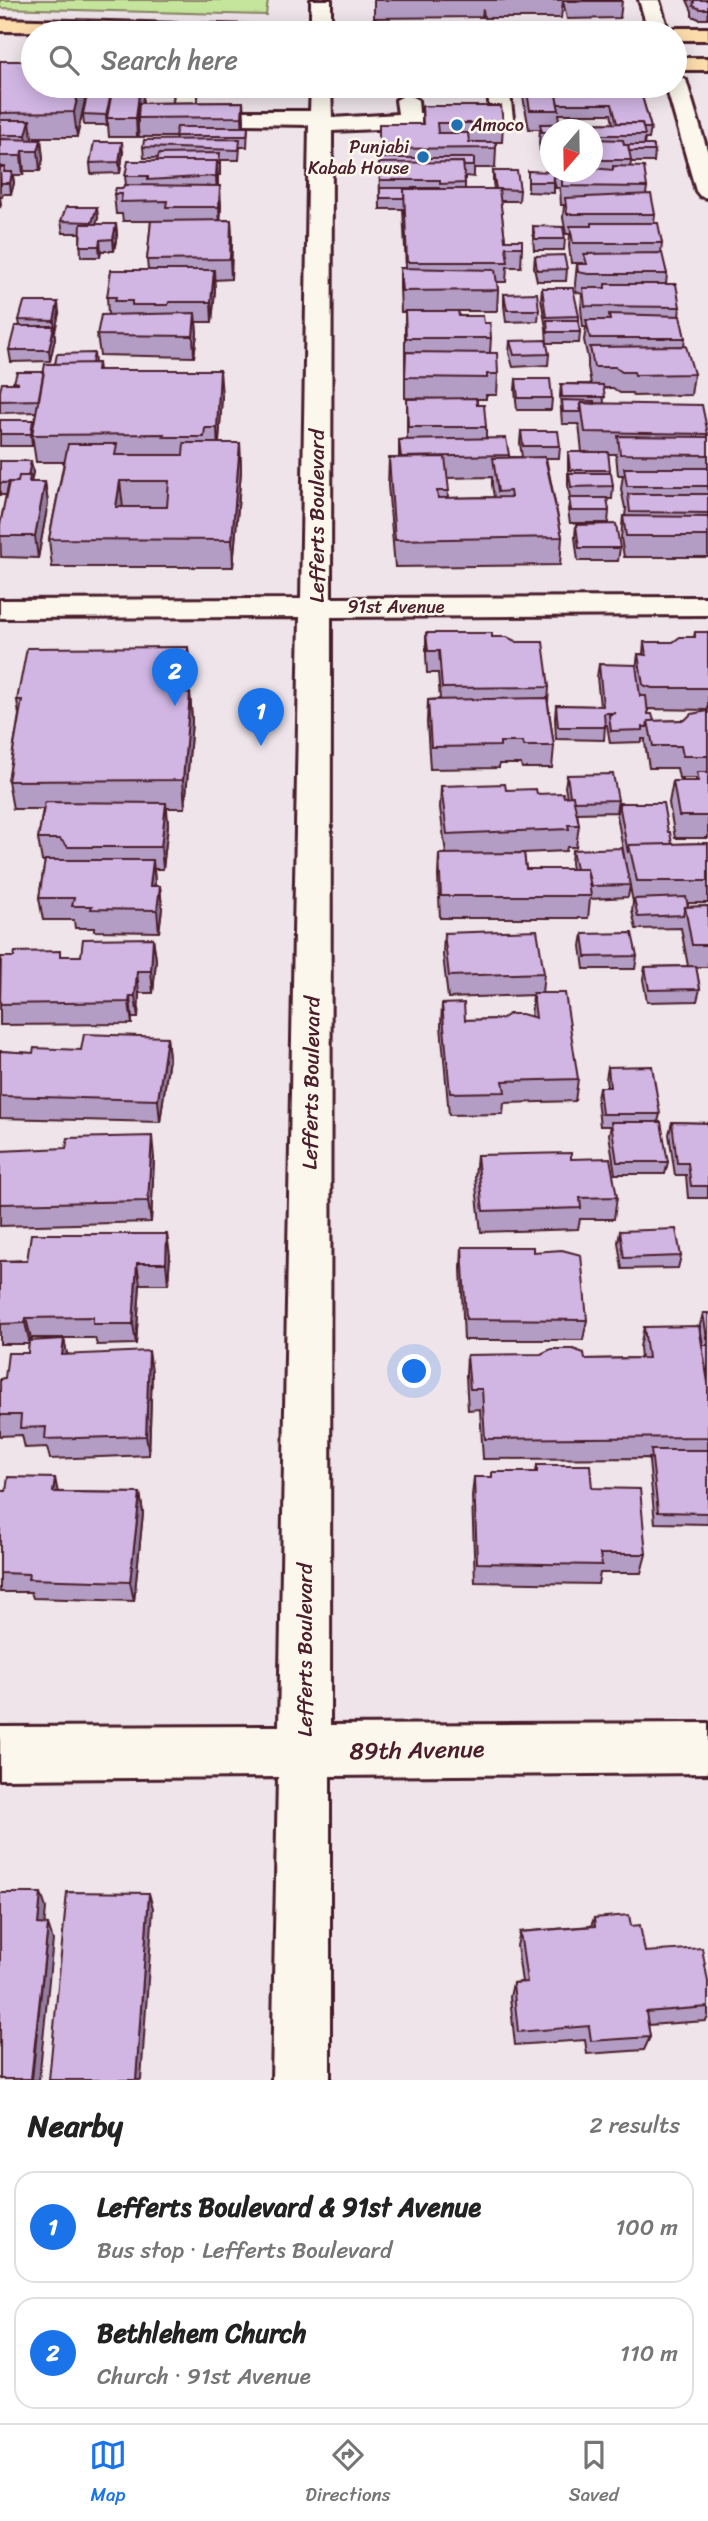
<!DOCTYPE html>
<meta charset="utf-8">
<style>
body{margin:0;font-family:Sriracha,sans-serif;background:#f2f2f2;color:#222}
.compass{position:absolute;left:540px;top:119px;width:63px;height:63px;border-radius:50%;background:#fff;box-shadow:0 4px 18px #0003;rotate:200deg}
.you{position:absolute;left:415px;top:1372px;width:24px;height:24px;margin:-18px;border:5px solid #fff;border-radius:50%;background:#1a73e8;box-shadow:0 0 0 10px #1a73e833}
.badge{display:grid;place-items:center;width:46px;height:46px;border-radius:50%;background:#1a73e8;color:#fff;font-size:23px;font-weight:700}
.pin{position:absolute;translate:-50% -58px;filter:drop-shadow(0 2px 4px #0008)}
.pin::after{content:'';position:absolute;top:37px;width:24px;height:21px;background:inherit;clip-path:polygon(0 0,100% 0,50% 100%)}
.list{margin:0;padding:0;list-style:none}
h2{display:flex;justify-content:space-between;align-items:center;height:91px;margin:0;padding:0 28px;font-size:30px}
h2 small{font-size:23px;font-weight:400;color:#767676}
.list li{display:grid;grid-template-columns:46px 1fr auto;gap:21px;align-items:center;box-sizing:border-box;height:112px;margin:0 14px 14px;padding:0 14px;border:2px solid #e0e0e0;border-radius:21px}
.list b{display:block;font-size:26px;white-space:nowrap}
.list p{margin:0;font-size:23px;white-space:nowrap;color:#767676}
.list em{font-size:23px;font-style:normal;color:#767676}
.icon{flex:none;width:38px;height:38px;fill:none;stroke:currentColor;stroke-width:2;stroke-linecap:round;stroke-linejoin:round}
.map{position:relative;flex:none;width:708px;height:2080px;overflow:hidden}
.search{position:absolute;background:#fff;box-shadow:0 4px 18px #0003;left:21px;right:21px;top:21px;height:77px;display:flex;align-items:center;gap:18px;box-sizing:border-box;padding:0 24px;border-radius:38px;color:#767676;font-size:26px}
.sheet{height:343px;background:#fff}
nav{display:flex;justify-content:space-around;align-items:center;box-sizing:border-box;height:98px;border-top:2px solid #e0e0e0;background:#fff;font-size:19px;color:#767676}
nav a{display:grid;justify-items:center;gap:4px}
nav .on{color:#1a73e8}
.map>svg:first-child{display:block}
</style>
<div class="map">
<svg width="708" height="2080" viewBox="0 0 708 2080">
<rect width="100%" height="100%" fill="#eee4ea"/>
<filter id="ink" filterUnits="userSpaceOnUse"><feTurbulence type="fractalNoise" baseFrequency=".0143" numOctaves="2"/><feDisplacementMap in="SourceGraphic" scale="14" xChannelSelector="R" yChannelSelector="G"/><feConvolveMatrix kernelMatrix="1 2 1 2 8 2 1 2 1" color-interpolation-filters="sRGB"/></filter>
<g filter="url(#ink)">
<path fill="#c5e59d" stroke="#888264" stroke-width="2" d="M0,0H268L266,15L0,8Z"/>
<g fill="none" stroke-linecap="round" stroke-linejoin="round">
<g stroke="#4a1f2b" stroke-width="6">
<path id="minor" d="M311,0H331V33H311Z
M639,0H659L669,33H649Z
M675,74L686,80L708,153V198L700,196L696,191L666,86H675Z
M176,86H197L195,111H310L311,86H331L332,118L398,114L396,100L407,94L418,100L419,113L490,112L488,92H406L395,86H509L513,118L510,123L332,131L331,598L708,597V615L331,617L330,1725L708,1723V1773L330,1776V2080H272L278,1777L0,1779V1727L279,1726L300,617L0,618V600L301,599L309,125L175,123L172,118Z"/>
</g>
<g stroke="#4a1f2b" stroke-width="6">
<path id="major" d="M0,19L293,27L303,33L0,31Z
M675,28H708V40H675V33H665Z
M675,58H708V70H675Z"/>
</g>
<use href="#minor" fill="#fbf7ec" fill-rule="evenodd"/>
<use href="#major" fill="#fddcac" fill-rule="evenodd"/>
</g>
<path fill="#b49dc4" stroke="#4a1f2b" stroke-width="2" fill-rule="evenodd" d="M374,0H622V1L620,18L567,19L563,1L561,18H484L483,9L482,17L374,18Z
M687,0H708V19H699L692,16V11Z
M0,61L88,86L77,137H32V140H41L43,159L40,171H24L23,175H13L14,183L11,194H3L2,197H0L1,204L0,208Z
M117,86L116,91H118V86H145L142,103L243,102L244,127H248L247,147H240L239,160H220V175H218V186L221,206L220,220H231L232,240L231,279L214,280L215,290L212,322H196L197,333L194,357L100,355L97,335L108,314L107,297L148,270L147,260L151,221H123L122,214H116L114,194L126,185L125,176L157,161L158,158H144L143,147L176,140L175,137H139L138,129L137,137H109L108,124L107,125H84L83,114Z
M521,86H639L651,128L649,139H645L644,145L655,151L654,162H631L630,167L647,187L646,194L655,214L654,223L662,243L661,253L667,274L666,284L680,307L679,316L685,338L684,346L694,374L691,395L633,396L632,393H620L613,388H603L604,404L708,434V557H624L621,538L623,516H625L626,508H625L621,489L623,475H618L616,454H608L610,473L613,486L612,499H607L609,511L608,523H570L568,510L570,498L568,485V452H582L579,424H562L560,396L561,384H591L588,367V359L584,340L586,327H583L581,308L582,294L576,292L575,284L577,264L584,263H571L569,246L570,234H566L563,218L564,205H561L560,188H556L554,181L555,172H592V135L550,130V151H540L539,143L540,129H529ZM559,114H611L613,123L558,124Z
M422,106L503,123L502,142H469L496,148L495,168H474V177L465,176V189H494L493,182V171L520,190L519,201H500L505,240L522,247L521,267H507L506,282H497L498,290L497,311H458L459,316L484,323L491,338L490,353L498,374L497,395H486V399H477V405L486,427V438L509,455V457H522L520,443L521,431L560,446L559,458H546L562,537L560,565L395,567L388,485L389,458H399V440L407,439V399H437L405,398V312H401L400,288V268H406L403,209H380L379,124H422ZM492,477V485L494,497L448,498L447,478Z
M123,152L120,173L91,174L90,163Z
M528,171L554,182V193L528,192Z
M98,218L96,224H116L117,235L114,251H101L100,257H81L80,233H63L61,221Z
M533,226L565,239L564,250H534L533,237Z
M535,256L567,269L566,281H537L534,267Z
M542,288L579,316V322L580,332L579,343H547L546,328L541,299Z
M504,294L539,310L538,321L506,322L504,305Z
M59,313L54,332L55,338L50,361L11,362L9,350L20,326L19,320Z
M510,341L549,354L548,365L513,367L509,353Z
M94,353L95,363H98L99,370L222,396L219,443H240L241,471L233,567H52L49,539L64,462H36L33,441L32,446H0V420L34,425L36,412L0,413V391L15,383L14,382L44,372L55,364Z
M516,379L552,398L551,410H517L515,390Z
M0,461L33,472L31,482H45L48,503L38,558L1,557L0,525L6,495H0Z
M576,525L620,548L618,561H578L575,537Z
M695,632H708V710L648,709V714L654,721L685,720L708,711V838H675L669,803L673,781H696V778H679L677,768H649L645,743V739H642V742L610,743L607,725H605L604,740L556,739L555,718L556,705L600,706L597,677L599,664L636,669L638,654H643L644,642H673L694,637Z
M426,633L492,637L549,687L548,703L554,746L552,768H522L521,764H499V768L430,769L427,722L428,700L440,699L438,673H427L426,655Z
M188,647L190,675L188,693H190L192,721L185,808H167L168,825L163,869H154L155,886H160L162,908L159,932L94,931V928H75L74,920H43L39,898L45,861H42L38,839L43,809H13L8,781L19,715L17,700Z
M567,775L618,800L616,812L577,813L579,825L576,847H567L566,851L524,853L526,869H572L571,863L572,850L626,867L617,815L619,803L668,832L672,844L708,843V903H688V907L708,906V967H696L700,989L697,1001L647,1002L643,979L645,967L688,966L681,928L636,929L632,911L633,902L630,886L628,897L590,899L588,918H440L438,876L439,854H446L440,808L441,786L506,790L567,797L565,787Z
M444,933L544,973L542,993L578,1079L575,1101L504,1103L503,1114L449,1115L441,1026L442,1004L465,1020L501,1019L531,1017L533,995L448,998L443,955Z
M583,934L637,956L635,969H584L581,946Z
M153,938L156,960L153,993H139L138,1018H132V1024L0,1025V960L14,957L81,956Z
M167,1037L169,1058L160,1122L0,1118V1051L33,1053L81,1050Z
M608,1067L660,1114L658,1122L668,1162L665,1174H615L609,1134L611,1126H600L597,1099L599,1087H607L606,1079Z
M672,1122L708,1123V1198H688L686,1175H675L669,1134Z
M0,1151L154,1158L151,1222L0,1226Z
M477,1155L571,1159L617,1197L614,1219H580L578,1229L481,1232L475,1177Z
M620,1231L681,1256L678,1268L622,1269L618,1242Z
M462,1247L533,1252L587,1320L583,1340H464L461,1268Z
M170,1255L168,1284H140L136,1344L97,1345L95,1338H31L30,1341L64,1339L67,1354L152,1371L149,1455L50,1459L47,1447L25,1448L22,1435L0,1436V1379L5,1378L28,1353L29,1344H0V1261Z
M703,1313H708V1524L655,1523L649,1461L650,1458L483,1459L480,1409L468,1410L466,1376L467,1355L585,1359L641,1358L640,1347L644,1327L703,1345L700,1325Z
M537,1465L592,1488L646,1554L641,1573H600L598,1584L475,1582L472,1496L474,1477H492L536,1472Z
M0,1491L140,1493L143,1513L134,1601L33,1598L31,1592H0Z
M594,1918L631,1926L645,1952L708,1982V2017L706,2021L648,2025L650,2037L644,2050L587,2054L585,2040L515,2045L510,1997L513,1983L522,1982L517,1946L520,1932L591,1926Z"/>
<path fill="#927fa0" stroke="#4a1f2b" stroke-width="2" d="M80,86H88L77,137L74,112Z
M113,86H117L109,118H107V125L106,115Z
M140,86H145L140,118H138V129L137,137L136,118Z
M243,102L244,121L243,136L242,117Z
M30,120L32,139L29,151H28L26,135Z
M41,140L43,159L40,171L38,151Z
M122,142L123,152L120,173L119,162Z
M22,151L24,171L23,175L21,156Z
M217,161L218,181L217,196L216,176Z
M12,172L14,183L11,194L10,183Z
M220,186L221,206L220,227L219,207Z
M97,207L98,218L93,233L92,222Z
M231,220L232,240L231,279L230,259Z
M116,224L117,235L114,251L113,239Z
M100,240L101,251L100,257L99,246Z
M214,270L215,290L212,322L211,302Z
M58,302L59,313L55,332L54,321Z
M195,313L197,333L194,357L193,336Z
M54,326L55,338L50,361L49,350Z
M220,370L222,396L218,455L217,428Z
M33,420L35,431L32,435L33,441L32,446L31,434Z
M240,443L241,471L233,567L232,540Z
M31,461L33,472L31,482H27Z
M120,481L123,508L116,507Z
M45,482L48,503L38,558L35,536Z
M188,647L190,675L186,720L184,692Z
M190,693L192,721L185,808L183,780Z
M166,803L168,825L163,869L161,847Z
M153,860L155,882L152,908L150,886Z
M160,886L162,908L159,932L157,910Z
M153,938L156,960L153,993L151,971Z
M137,971L139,993L138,1018L135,996Z
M130,996L132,1018V1024L129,1002Z
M167,1037L169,1058L160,1122L158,1100Z
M152,1136L154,1158L151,1222L148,1201Z
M167,1234L170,1255L168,1284L166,1263Z
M137,1263L140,1284L136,1344L133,1324Z
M26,1318L31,1338L30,1344L25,1323Z
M64,1339L68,1359L62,1355Z
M149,1351L152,1371L149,1455L146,1436Z
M55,1478L59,1498L53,1492Z
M140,1493L143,1513L134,1601L130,1582Z
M41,1893L46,1908L43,1939L38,1924Z
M149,1893L153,1908L141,2080H136Z
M48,1925L53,1940L39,2080H32Z"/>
<path fill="#d1b6e4" stroke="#4a1f2b" stroke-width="2" fill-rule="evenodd" d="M568,0H622V1H568Z
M693,0H708V9H700L693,6L694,2Z
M0,61H33V86H80L74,112L0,113Z
M89,86H113L106,115L83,114Z
M120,86H140L136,118H107L112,91H119Z
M526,86H554L559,110H530Z
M554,86H639L651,128H643L642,123H617L612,104H558Z
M243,102L242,117L138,118L139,103Z
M422,106H501L503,123H437L438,133H468L469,142H496V148L379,149V124H423Z
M0,120H30L26,135H0Z
M642,123L645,135H592V130H550V132H542L540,124Z
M177,127H248L247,136H175Z
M0,139L41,140L38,151H22L21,156H0Z
M240,139L239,150L143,147L144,140Z
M592,139L623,140L624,145H628L631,160H592Z
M94,142H122L119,162L90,163Z
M624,145H653L655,151H629L628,145Z
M220,153L219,164H217V161H157L159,154Z
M379,158H474V166H464L463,162L379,163V171Z
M128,161H217L216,176L148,180V176H125Z
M463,162L465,183L440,184V180H380L379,163Z
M613,166L644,167L647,187L562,186V172H592V168L613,170Z
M0,167H5L4,172H12L10,183H1V186Z
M493,171H517L520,190L496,189Z
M528,171L553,172L554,182H528Z
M555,172H561V177H557Z
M124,185L220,186L219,207H166L167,201L121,202L122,194H114L116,188H123Z
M380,188H439V189H404V198H380Z
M404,189H499L505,240H522V247H506L508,262H407Z
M651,194L655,214H567L565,198Z
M66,207H97L92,222L61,221Z
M231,220L230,259L147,260L151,221Z
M592,223H658L662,243H573L570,226H592Z
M81,224H116L113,239L100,240L99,246H80Z
M533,226L563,227L565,239H535Z
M662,253L667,274H588L578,272L577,264H587L584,254Z
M564,255L567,269L537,270L535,256Z
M400,268L495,270L498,290L402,291Z
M111,270H214L211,302H169L168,305H132V301H115L116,297H107Z
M605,284H676L680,307L585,306L583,288H605Z
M542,288H573L579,316L546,317Z
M537,293L539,310H507L504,294Z
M24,302H58L54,321L19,320Z
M405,311H458L459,316H483L484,323H490L491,338H406Z
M195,313L193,336L97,335L101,315Z
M609,314L680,316L685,338H590L586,320H610Z
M547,320H578L580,332H548Z
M15,326H54L49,350H9Z
M546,340L549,354L514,355L510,341Z
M686,346L694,374L635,375L634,372H622L615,367H594L590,347Z
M406,352L497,353L498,374H487V378L405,377Z
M94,353L92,363L55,364L57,354Z
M98,363L97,370H220L217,428H205L204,437H163L164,434L32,435L45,364Z
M17,372H44L39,400L0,401V391L2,383H19L14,382Z
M516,379H550L552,398H518Z
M561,384L603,385L605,397H562Z
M476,398L477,405H484L486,427H408L407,399Z
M562,400L594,401L595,404L581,403L580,412H563Z
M581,403L702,405L708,434L585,432Z
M0,420H33L31,434H0Z
M521,431H558L560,446H523Z
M618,436L708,437V455L620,454Z
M506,438L509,455L401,457L399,440Z
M184,443H240L232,540L49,539L68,444H117L115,455H183ZM120,481H169L167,507H116Z
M568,452H608L610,470H570Z
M445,457L449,491H437L438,498L511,497L510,491L498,492L493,458L545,457L562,537L395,540L389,458Z
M0,461H31L28,476H19L18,482L0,483Z
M624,468H708V486H627Z
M569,473H611L613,486L571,487Z
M19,476H30L29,482H45L35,536H0V525L9,482H18Z
M628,494H708V513L630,512Z
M569,498H607L609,511H571Z
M623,516L708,517V536H626Z
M616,524L620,548H579L576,525Z
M695,632H708V688H652L643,685L638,654L646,655L644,642H673L680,637H695Z
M426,633H492V637H507L517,642H543L549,687L442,688L439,651H428Z
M188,647L184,692L190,693L183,780L8,781L22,700H17L27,648Z
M599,664L636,665L640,696H646L648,714H652L654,721H648L647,727H643V730L611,731L609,715L616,713H604L605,727H558L556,705L603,706Z
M547,698L554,746H524L523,742H500V746L431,747L428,700Z
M708,711V756H683L681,746H653L648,721L685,720L691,714Z
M697,772H708V816H679L673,781H699Z
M613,774L618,800L574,801L573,796H570L567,775Z
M505,784L506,790L536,789L537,794L563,793L564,797L573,796L579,825H568L569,829L447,834L441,786Z
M45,802L166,803L161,847H68L60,839H38Z
M619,803H663L668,832H670L672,844L629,845L628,853Z
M708,843V881H637L629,845Z
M622,848L630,885L591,886L587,869H576L572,850Z
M524,853L526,869H587L591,896H441L439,854Z
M45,860H153L150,886H160L157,910L91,909L92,906H72L74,898H39Z
M686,897L688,907H685L683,915L638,917L634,899Z
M708,906V945H692L685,907Z
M537,930L544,973L449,976L444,933Z
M632,933L637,956L586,957L583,934Z
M153,938L151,971H137L135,996H130L129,1002L0,1004L1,957H14L15,952L60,951V956H81L83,939Z
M696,966L700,989L649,990L645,967Z
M533,993H565L578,1079L503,1081L505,1092L450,1093L442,1004L464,1003L465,1020L501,1019L509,1014H522L536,1018Z
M84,1034L167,1037L158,1100L0,1096V1051L33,1053L34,1048L81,1050Z
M652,1066L660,1114H602L599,1087H610L608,1067Z
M611,1122H661L668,1162H617Z
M672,1122L708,1123V1186H691L688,1163H677Z
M152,1136L148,1201L0,1204V1151L66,1148L68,1138Z
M571,1153V1159L610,1158L617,1197L580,1198L581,1208L483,1211L477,1155Z
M676,1229L681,1256L624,1258L620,1231Z
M31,1234H167L166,1263H137L133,1324H93V1317L26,1318L25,1323L0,1324V1261H27Z
M462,1247H533V1252L562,1250L581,1255L587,1320L466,1319Z
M703,1313H708V1338H707Z
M699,1326L708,1383V1437L485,1439L482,1389H470L467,1355L541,1354L551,1349H573L584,1353L585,1359L648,1358L644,1327Z
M64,1339L62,1355L149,1351L146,1436L45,1439L46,1427L20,1428L21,1415H0V1379L5,1378L8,1353H28L29,1341Z
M702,1345H708V1382Z
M651,1450H708V1513L658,1512Z
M537,1465H590L592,1488L640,1489L646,1554H600L602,1565L477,1563L474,1477H492V1472H537Z
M8,1477L55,1478L53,1492L140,1493L130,1582L28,1579L29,1574L0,1573V1491H6Z
M67,1892L149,1893L136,2080H49Z
M0,1893H41L38,1924L48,1925L31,2079H0Z
M629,1915L631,1926L640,1925L645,1952L702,1948L708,1982V2007L646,2012L650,2037L591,2041L589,2026L518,2032L513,1983L527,1982L520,1932L595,1926L594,1918Z"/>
</g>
<g fill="#1f6fb2" stroke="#fbf7ec" stroke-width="2.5">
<circle cx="457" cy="125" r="7"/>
<circle cx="423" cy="157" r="7"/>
</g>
<g text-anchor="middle" stroke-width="5" stroke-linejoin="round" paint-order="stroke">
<g font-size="18" fill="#4a1f2b" stroke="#fbf7ec" text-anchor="start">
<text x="471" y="131">Amoco</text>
<text x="409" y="153" text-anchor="end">Punjabi<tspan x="409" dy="21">Kabab House</tspan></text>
</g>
<g font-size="18" fill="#4a1f2b" stroke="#fbf7ec">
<text x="396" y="613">91st Avenue</text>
</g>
<g font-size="21" fill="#4a1f2b" stroke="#fbf7ec">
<text transform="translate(317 516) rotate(-90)" y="7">Lefferts Boulevard</text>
<text transform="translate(311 1083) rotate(-89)" y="7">Lefferts Boulevard</text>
<text transform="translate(305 1650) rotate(-90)" y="7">Lefferts Boulevard</text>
</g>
<g font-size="24" fill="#4a1f2b" stroke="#fbf7ec">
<text transform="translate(417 1750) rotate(-1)" y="8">89th Avenue</text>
</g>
</g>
</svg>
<svg class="compass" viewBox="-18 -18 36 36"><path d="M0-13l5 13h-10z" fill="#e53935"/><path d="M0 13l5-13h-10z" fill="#767676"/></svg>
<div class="you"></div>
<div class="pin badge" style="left:261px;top:746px">1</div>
<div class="pin badge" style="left:175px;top:706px">2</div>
<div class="search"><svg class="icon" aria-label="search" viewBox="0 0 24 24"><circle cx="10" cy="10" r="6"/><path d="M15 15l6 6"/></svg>Search here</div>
</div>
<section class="sheet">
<h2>Nearby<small>2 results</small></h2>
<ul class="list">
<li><span class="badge">1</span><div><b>Lefferts Boulevard &amp; 91st Avenue</b><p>Bus stop · Lefferts Boulevard</p></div><em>100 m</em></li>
<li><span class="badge">2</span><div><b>Bethlehem Church</b><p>Church · 91st Avenue</p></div><em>110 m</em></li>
</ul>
</section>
<nav>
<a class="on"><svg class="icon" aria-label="map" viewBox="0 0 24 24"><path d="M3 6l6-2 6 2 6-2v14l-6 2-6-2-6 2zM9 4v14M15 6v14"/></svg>Map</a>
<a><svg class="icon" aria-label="directions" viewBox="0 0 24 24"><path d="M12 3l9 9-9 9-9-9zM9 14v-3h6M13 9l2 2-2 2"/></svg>Directions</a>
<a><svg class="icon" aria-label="saved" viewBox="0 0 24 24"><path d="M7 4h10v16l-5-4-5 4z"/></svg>Saved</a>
</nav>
